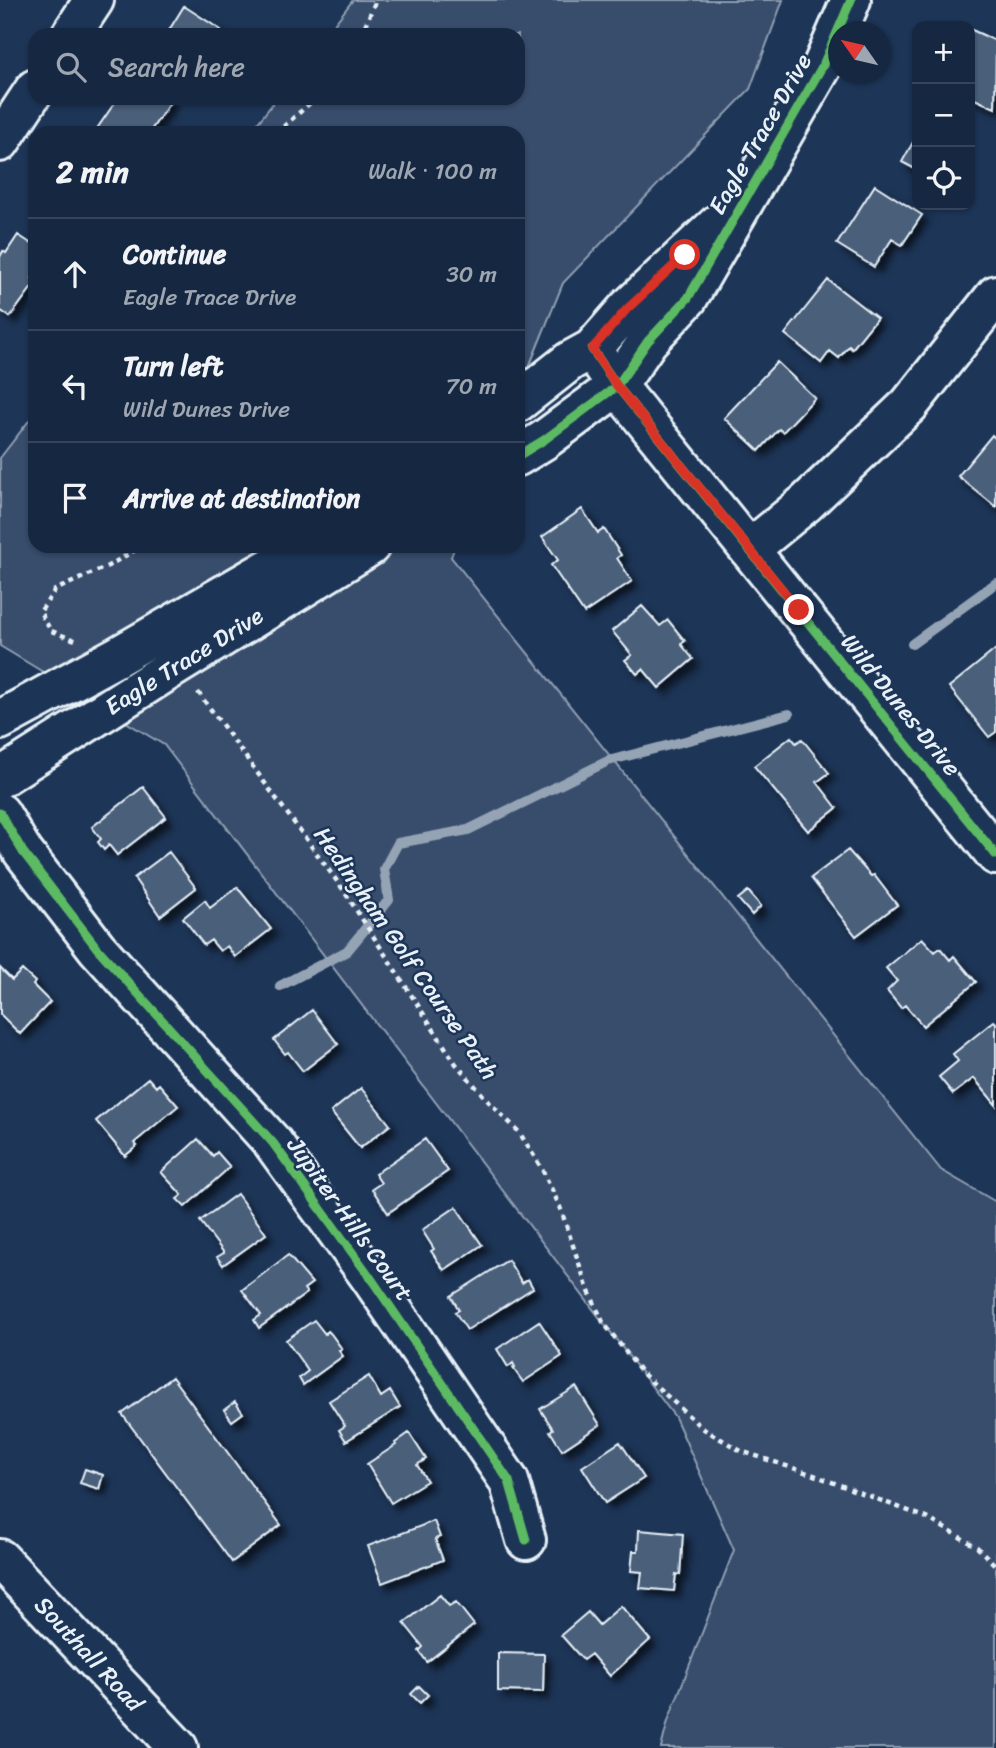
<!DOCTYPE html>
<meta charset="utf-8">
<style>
body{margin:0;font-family:Sriracha,sans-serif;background:#1f3048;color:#f1f3f6}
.controls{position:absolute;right:21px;top:21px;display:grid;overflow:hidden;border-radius:14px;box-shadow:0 2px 5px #0004}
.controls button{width:63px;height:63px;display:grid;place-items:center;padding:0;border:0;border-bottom:2px solid #35445a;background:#162841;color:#f1f3f6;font:35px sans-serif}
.compass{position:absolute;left:828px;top:21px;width:63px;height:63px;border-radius:50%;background:#162841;box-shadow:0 2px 5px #0004;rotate:304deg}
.stop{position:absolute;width:21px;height:21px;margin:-16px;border:5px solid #d93025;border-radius:50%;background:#fff}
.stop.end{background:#d93025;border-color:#fff;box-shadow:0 2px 7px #0008}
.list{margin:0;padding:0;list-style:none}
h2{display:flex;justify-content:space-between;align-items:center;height:91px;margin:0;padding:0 28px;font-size:30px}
h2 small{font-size:23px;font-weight:400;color:#9ea6b1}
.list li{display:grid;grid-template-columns:46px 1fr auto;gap:21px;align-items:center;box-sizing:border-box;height:112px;padding:0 28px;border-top:2px solid #35445a}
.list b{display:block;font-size:26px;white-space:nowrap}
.list p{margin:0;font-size:23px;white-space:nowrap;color:#9ea6b1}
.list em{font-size:23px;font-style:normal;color:#9ea6b1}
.icon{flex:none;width:38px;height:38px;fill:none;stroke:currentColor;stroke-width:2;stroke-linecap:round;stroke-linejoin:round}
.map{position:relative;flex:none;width:996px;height:1748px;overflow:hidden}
.search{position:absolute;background:#162841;box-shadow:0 2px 5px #0004;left:28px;top:28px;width:497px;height:77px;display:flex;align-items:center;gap:18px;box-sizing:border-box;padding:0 24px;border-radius:21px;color:#9ea6b1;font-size:26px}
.panel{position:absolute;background:#162841;box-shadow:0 2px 5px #0004;left:28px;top:126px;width:497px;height:427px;border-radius:21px}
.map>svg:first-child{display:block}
</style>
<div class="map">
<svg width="996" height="1748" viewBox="0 0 996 1748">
<defs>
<filter id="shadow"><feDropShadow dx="6" dy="6" stdDeviation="3.5" flood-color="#0009"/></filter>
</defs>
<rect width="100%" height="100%" fill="#1d3557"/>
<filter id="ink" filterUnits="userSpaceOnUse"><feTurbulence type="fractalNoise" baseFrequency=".0143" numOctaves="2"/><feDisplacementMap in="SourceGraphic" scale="14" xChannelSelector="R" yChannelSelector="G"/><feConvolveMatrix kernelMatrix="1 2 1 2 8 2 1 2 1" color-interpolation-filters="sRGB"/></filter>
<g filter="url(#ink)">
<path fill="#374d6c" stroke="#909fb2" stroke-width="2" d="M353,0H783L750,89L563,283L518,394V133H250L277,98H518V35H326Z
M35,413V546H455L451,557L941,1170L996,1202V1748H661L668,1721L734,1550L675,1417L164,745L0,646V458Z"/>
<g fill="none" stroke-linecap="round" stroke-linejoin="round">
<path stroke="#95a4b5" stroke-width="10" d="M912,644L996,583
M280,986L347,951L389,900L384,869L398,843L468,830L608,761L789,714"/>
</g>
<path fill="#495e7a" stroke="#e8f1f8" stroke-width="2" filter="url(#shadow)" d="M184,6L221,30L218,35H166Z
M972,30L996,41L995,108L970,97V35Z
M118,98H167L171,101L149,133H94Z
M917,135V170L902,162Z
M875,185L922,215L902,245L892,239L874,267L837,244Z
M18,235L35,246V274L32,278L35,283L10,317L0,310V257L3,251L6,253Z
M828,280L877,318L852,349L849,346L839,358L830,351L821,363L785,334Z
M777,362L815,398L783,432L779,429L759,451L724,418Z
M992,435L996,439V507L958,476Z
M582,509L598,533L604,529L621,555L617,558L632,581L584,613L551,565L558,560L542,537Z
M642,606L660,626L668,620L685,641L681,644L693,659L659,688L643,669L637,674L625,660L632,655L612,631Z
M996,649V732L989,737L949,687Z
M791,737L796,743L802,739L829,773L817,782L837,808L808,831L754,766Z
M143,787L166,817L117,855L109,845L104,850L98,842L101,839L92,827Z
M848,850L871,876L874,875L897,905L856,936L811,878Z
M169,852L196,888L160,916L134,878Z
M237,887L271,929L235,957L227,946L220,951L211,940L204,945L183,918L205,900L210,908Z
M748,891L761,906L752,915L738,899Z
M922,938L935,952L940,948L950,960L954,956L976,982L923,1026L905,1005L901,1008L887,991L897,981L886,968Z
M0,968L12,980L22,970L35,982L33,985L50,1002L20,1034L0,1014Z
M312,1010L338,1044L303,1071L288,1052L285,1054L274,1040Z
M994,1021L996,1023V1105L974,1078L953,1094L939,1077L958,1061L953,1054Z
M148,1078L156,1087L159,1084L178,1106L134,1143L137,1146L125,1156L96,1121Z
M361,1088L390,1125L360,1148L331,1112Z
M198,1139L213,1156L217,1152L230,1167L185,1207L177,1199L182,1195L161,1172Z
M425,1139L448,1171L388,1213L372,1189L381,1183L375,1174Z
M237,1194L266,1234L223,1265L217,1257L224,1253L200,1221Z
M456,1207L482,1245L444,1270L431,1251L434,1249L422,1230Z
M288,1255L312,1283L304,1289L307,1293L259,1328L254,1320L261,1315L242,1290Z
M508,1260L522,1283L528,1279L533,1288L467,1330L455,1312L459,1310L451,1296Z
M314,1320L325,1334L328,1331L331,1334L342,1349L339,1351L343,1356L303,1385L299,1378L308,1371L286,1340Z
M539,1321L562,1356L523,1382L513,1368L515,1367L513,1363L508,1367L497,1349Z
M369,1376L381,1397L390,1391L400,1407L346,1441L339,1430L345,1426L329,1401Z
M172,1377L281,1525L232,1562L122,1414Z
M576,1387L600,1425L562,1450L550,1431L553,1429L540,1409Z
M235,1402L243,1413L232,1421L224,1410Z
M409,1433L426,1459L417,1465L427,1481L391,1503L367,1464L396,1445L395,1443Z
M620,1442L644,1478L605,1503L582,1467Z
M85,1469L103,1475L99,1489L80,1483Z
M434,1521L440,1537L435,1539L443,1560L382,1583L368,1546Z
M639,1530L683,1534L680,1575L676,1574L674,1591L640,1588L642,1572L631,1571L633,1551H638Z
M440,1595L449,1606L456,1602L474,1625L427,1662L419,1651L423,1647L404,1623Z
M621,1606L650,1640L610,1676L591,1654L583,1660L561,1635L588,1612L599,1625Z
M498,1653L544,1654L543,1692L498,1691Z
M419,1686L428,1695L420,1703L411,1694Z"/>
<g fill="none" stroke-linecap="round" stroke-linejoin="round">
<g stroke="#e8f1f8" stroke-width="44">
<path id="minor" d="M71,35L94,0
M0,142L35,89
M592,349L617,386L996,855
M518,402L570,361L592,349L627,309L719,223
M518,456L544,440L617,386L648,341L688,298L823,65L851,0
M750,549L806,503L909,405L996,295
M0,720L118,656L308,546
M0,778L166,672L370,546
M0,813L23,852L97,948L273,1143L370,1277L509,1481L526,1540
M0,1559L178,1748"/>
</g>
<path stroke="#e8f1f8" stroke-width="4.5" stroke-dasharray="5 5" stroke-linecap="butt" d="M361,35L376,0
M276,133L316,98
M75,640L51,631L40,612L55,590L108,566L142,546
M198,692L342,888L456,1064L489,1102L519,1132L542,1169L560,1207L587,1287L603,1322L641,1372L702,1428L741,1451L811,1474L927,1518L977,1547L996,1566"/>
<use href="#minor" stroke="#1d3557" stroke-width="38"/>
<g stroke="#1d3557" stroke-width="13">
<path id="cycleway" d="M592,349L617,386L996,855
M518,456L544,440L617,386L648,341L688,298L823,65L851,0
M0,813L23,852L97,948L273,1143L370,1277L509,1481L526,1540"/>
</g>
<use href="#cycleway" stroke="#5cba63" stroke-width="9"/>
</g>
</g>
<g fill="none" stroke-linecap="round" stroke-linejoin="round" filter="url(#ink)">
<path stroke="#d93025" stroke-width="9" d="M685,255L627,309L592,349L617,386L799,610"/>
</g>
<g text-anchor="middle" stroke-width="5" stroke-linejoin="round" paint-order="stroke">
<g font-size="24" fill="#e8f1f8" stroke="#1d3557">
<text transform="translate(760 134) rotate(-60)" y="8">Eagle Trace Drive</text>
<text transform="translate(184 661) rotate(-32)" y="8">Eagle Trace Drive</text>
<text transform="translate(901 705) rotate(51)" y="8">Wild Dunes Drive</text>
<text transform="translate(406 953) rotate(55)" y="8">Hedingham Golf Course Path</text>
<text transform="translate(350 1219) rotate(54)" y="8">Jupiter Hills Court</text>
<text transform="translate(89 1654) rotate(47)" y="8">Southall Road</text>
</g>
</g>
</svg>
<div class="controls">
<button>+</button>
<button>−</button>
<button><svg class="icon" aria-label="locate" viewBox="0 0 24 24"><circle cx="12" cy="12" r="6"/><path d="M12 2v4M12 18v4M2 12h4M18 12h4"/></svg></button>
</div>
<svg class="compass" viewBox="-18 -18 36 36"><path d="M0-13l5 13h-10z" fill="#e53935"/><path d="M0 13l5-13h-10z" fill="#9ea6b1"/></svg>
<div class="stop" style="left:685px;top:255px"></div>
<div class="stop end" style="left:799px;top:610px"></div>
<div class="search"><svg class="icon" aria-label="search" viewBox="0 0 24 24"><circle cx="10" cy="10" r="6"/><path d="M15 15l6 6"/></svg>Search here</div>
<section class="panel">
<h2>2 min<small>Walk · 100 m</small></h2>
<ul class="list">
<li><svg class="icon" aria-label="ahead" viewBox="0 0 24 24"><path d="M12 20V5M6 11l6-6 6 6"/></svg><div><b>Continue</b><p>Eagle Trace Drive</p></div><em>30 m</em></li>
<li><svg class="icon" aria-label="left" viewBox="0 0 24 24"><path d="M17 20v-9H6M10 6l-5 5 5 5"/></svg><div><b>Turn left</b><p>Wild Dunes Drive</p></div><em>70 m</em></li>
<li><svg class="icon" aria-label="arrive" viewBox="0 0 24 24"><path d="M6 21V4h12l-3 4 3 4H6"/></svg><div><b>Arrive at destination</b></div></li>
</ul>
</section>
</div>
